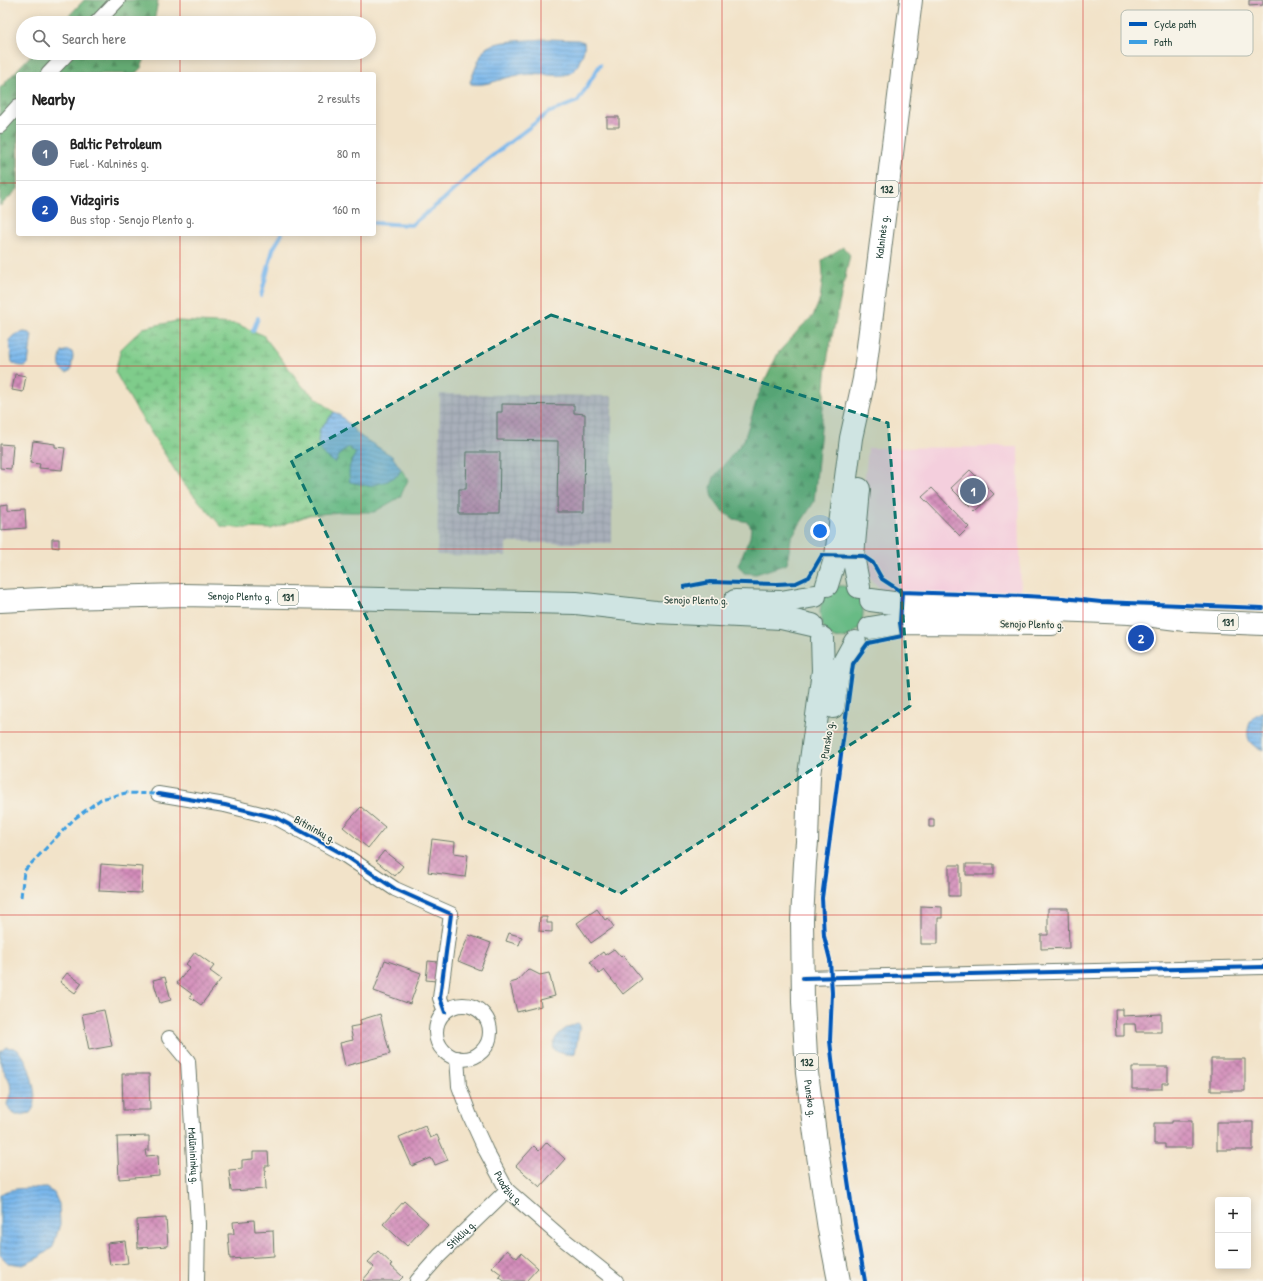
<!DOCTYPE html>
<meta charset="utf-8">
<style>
body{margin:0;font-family:"Patrick Hand",sans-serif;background:#f6f6f6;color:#222}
.controls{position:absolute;right:12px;bottom:12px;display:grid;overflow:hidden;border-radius:4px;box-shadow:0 2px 10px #0003}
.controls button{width:36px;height:36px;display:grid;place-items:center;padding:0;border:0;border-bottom:1px solid #e0e0e0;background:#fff;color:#222;font:20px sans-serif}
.you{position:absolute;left:820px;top:531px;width:14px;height:14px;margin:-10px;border:3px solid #fff;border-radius:50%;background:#1a73e8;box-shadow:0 0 0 6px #1a73e833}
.badge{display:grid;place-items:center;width:26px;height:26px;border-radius:50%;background:#d93025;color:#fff;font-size:13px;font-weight:700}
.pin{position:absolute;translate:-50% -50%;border:2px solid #fff;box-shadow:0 1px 4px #0006}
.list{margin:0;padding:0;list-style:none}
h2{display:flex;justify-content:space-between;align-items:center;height:52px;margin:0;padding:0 16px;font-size:17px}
h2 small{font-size:13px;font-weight:400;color:#767676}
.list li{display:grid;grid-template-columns:26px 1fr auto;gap:12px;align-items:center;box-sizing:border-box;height:56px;padding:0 16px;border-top:1px solid #e0e0e0}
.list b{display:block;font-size:15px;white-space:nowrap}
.list p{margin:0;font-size:13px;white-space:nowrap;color:#767676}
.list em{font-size:13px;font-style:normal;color:#767676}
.icon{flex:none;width:22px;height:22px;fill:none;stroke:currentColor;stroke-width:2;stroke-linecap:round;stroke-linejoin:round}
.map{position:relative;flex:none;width:1263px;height:1281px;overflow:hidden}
.search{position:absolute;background:#fff;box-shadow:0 2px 10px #0003;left:16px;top:16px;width:360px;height:44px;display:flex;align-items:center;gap:10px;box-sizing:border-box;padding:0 14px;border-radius:22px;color:#767676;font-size:15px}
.panel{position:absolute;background:#fff;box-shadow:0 2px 10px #0003;left:16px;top:72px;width:360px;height:164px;border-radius:4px}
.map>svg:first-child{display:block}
</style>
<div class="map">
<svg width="1263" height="1281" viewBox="0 0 1263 1281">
<defs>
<pattern id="industrial-grid" width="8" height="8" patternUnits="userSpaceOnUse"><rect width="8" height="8" fill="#d0bdcd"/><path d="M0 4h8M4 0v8" fill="none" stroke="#b2a3b1"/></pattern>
<pattern id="forest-firs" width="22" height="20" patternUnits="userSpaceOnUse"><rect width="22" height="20" fill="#67b077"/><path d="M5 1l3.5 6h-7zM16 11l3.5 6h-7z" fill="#549062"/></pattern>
<pattern id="wetland-marsh" width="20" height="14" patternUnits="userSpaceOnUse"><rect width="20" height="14" fill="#7fcc8b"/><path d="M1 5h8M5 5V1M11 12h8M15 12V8" fill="none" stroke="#67a772"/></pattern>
<pattern id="water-rules" width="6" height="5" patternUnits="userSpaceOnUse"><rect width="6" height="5" fill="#79b7ec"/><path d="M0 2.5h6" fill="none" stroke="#6396c0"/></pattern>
<pattern id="building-cross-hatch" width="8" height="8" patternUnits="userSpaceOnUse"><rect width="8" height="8" fill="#d38cba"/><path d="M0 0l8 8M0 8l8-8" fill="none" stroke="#ab7498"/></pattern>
</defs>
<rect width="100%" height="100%" fill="#f7f3e8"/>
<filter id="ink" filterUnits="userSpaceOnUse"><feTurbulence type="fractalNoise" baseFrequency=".025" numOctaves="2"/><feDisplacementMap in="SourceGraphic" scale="8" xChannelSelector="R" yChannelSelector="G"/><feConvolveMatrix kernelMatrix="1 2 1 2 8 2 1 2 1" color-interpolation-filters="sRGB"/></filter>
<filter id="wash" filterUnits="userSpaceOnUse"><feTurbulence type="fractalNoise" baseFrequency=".012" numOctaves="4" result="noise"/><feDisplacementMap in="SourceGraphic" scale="16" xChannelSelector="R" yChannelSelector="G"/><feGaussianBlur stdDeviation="0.9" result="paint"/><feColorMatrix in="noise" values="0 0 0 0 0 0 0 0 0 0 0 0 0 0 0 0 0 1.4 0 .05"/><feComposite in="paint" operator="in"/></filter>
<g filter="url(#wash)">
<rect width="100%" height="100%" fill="#f2e3c9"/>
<path fill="#f4cfdd" d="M1018,447L1021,605L882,591L867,575L862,566V505L868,448Z"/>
<path fill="url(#industrial-grid)" d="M440,394L612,396V543H506V556L437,555Z"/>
<path fill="#7fcc8b" stroke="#4f8460" d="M839,586C869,584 872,635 842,638C838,639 834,638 831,636C817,625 816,601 831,590C833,588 837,587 839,586Z"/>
<path fill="url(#forest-firs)" stroke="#437656" d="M84,0H158L154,23H62Z
M33,53H147L141,68L135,74H18V189L0,206V88Z
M843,247L850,255L828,355L814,502L791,538L787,564L756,574L744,573L738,565L750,537L751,527L748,522L734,519L722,511L713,499L711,487L714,477L744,440L758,396L778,353L802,326L813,316L820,299L823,276L822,260Z"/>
<path fill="url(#wetland-marsh)" stroke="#4f8460" d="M177,321L236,324L263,335L303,387L334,412L320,429L335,463L340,454L348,447L356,454L351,461L350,482L369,486L387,481L398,475L401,469L408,480L400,497L374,512H340L309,515L271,529L222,527L183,483L135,407L115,372L121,349L143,328Z"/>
<path fill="url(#water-rules)" stroke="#4c7a90" d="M547,39L578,40L584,42C585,49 583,54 580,60C573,81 555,75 538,74C532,74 525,75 519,75C504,77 486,87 471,84L470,82C473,75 481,52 486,48C496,40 534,40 547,39Z
M24,332L30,333L32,335L28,364L26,366C20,366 16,366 12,362L9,340L14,335Z
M68,350L72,352L73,356L71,370L67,373C57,370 59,360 62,352Z
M334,412L340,415L360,436L392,456L401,469L398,475L387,481L369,486L350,482C348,469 349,465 356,453L348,447L340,454L335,463L322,453L318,441L320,429Z
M1261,712H1263V750C1258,748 1253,746 1250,742C1245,734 1249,720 1256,715C1257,714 1260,713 1261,712Z
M578,1023L580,1025L575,1053C567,1056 561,1053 554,1050C550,1037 567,1026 578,1023Z
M6,1047C9,1048 13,1047 16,1049C27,1053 36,1090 35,1101C35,1106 33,1109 30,1113L21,1115H16L10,1111L7,1104L11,1092L10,1082L1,1065L0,1052Z
M46,1188L54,1193L59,1204L60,1224L53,1247L38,1258L23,1265L8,1263L0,1255V1195C9,1186 33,1189 46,1188Z"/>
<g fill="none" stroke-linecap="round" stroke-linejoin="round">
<path stroke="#79b7ec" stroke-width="4" d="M374,223L411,225L443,200L483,163L548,113L578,101L600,65
M261,296L273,249L282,234
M253,331L258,318"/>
</g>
<g id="blocks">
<path fill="url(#building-cross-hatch)" d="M1249,0H1263V5L1249,6Z
M607,117H619V127H607Z
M15,374L26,376L23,392L12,390Z
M502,404L574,405V413L585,414L584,512H557L558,441L497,440V412H502Z
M33,441L55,444V447L65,448L62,470L39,468L40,464L30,463Z
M0,444L13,445L11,469L0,468Z
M467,452H500L499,514H459V489H466Z
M970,470L994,494L975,512L951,488Z
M932,488L969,527L960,536L922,497Z
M8,504V510L25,509L26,528L0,530V505Z
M52,539H59V548L52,547Z
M361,807L385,827L368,848L343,827Z
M929,819H934V827H929Z
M432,839L455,842L454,853L468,855L465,877L428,872Z
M384,851L403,866L395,876L376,861Z
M101,864L143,867L141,893L99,891Z
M966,864H994V875H966Z
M949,865H960V896H949Z
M921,906L942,907V918H938V944H921Z
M1048,908H1068L1069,948L1041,949V935H1048Z
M597,909L605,920L608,918L614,927L591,943L577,923Z
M540,917H547V923H552V932L539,931Z
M509,933L522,937L519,945L506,941Z
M469,935L491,943L480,970L458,961Z
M614,949L621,957L623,955L642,979L623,994L604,970L599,974L590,962L603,952L605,955Z
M195,952L214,966L210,971L221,979L201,1005L190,997L192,994L177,983L190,967L186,964Z
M385,960L421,973L410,1004L374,991Z
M428,961L438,962L436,981L426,980Z
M528,969L540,975L549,973L555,996L540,1000L541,1006L517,1012L510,983L517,981Z
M67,973L82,983L75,993L60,982Z
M165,977L171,1000L160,1003L153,980Z
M1115,1009H1123V1016L1161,1014V1032H1136L1135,1024H1124V1036H1116Z
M104,1010L112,1046L89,1050L82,1014Z
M380,1014L390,1054L345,1066L340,1043L353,1040L350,1027L361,1025L360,1020Z
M1211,1059H1245V1091H1211Z
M1132,1067H1168V1083H1162V1089H1132Z
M122,1074H149L150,1110H123Z
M1172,1121H1192V1148H1165V1144H1154V1123H1172Z
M1217,1122H1253V1150H1217Z
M425,1126L430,1138L437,1135L448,1160L435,1165L431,1158L412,1166L399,1137Z
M149,1136V1150H145L146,1156L158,1155L159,1176L119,1179L117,1137Z
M547,1142L565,1159L540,1187L516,1166L534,1146L539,1151Z
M253,1152H268L269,1166H265L266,1189L231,1191L229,1170L242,1169V1160L253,1159Z
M404,1201L428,1223L407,1246L383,1224Z
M166,1218L168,1246L138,1248L137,1220Z
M254,1220L255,1231L273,1230L274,1256L230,1259L228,1234H234L233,1222Z
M125,1241L128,1263L110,1265L107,1243Z
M507,1250L517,1258L521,1253L538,1268L526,1281H504L499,1277L501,1274L492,1267Z
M378,1251L392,1264L390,1265L403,1277L399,1281H364L363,1280L374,1267L368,1262Z"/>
</g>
</g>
<g filter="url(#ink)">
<use href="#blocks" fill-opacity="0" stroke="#697768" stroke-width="1"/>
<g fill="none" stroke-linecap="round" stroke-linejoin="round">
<g stroke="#697768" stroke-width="16">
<g id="minor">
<path d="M96,23L118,0"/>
<path d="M48,74L68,53"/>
<path d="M0,126L18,106"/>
<path d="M158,794L225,805L277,818L343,854L395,889L451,914L440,998L445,1012"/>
<path d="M803,978L1263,967"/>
<circle cx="463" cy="1032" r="27"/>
<path id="s1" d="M169,1038L188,1061L198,1224L197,1281"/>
<path id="s2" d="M457,1058L459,1086L470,1116L486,1151L507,1190L562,1238L616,1281"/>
<path id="s3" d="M417,1281L439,1256L507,1190"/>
</g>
</g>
<g stroke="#697768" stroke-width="24">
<g id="primary">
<path d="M859,489L853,556L859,587"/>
<path id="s4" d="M827,585L836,556L851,438L864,379L911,0"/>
<path d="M871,600L900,604L1130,613L1193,621L1263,624"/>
<path id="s5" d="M0,601L63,598L182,595L576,603L656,612L781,618L812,625"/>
<path d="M735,601L781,602L815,596"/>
<path d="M870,628L900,623L1052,624"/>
<path id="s6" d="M822,638L823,671L809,775L807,842L805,863L802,920L803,1002L807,1073L816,1142L829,1229L839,1281"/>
<path d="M833,707L838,673L855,642"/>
</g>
</g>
<use href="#minor" stroke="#fff" stroke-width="14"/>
<use href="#primary" stroke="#fff" stroke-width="22"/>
<path stroke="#3c9ee2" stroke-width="3" stroke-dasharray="6 3" stroke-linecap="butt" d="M21,897L24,871L74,819L101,799L126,793L158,794"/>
<g stroke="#f7f3e8" stroke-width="6">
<path id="cycleway" d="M684,587L710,582L777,584L796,583L809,577L822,555L863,556L873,563L882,579L902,592L1026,596L1063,598L1101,602L1263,608
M158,794L225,805L277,818L343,854L395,889L451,914L440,998L445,1012
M803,978L1263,967
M865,1281L851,1201L839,1120L830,1041L832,993L830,960L824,936L822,898L853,664L868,643L902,636L900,623L902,592"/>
</g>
<use href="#cycleway" stroke="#0057b8" stroke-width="4"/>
</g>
</g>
<path fill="#0f766e" fill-opacity="0.2" stroke="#0f766e" stroke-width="3" stroke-dasharray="8 5" stroke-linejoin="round" d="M551,315L888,423L910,706L620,894L463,819L291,460Z"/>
<path fill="none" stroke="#d62828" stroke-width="1" stroke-opacity="0.55" d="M180,0V23M361,0V23M541,0V1281M722,0V1281M902,0V1281M1083,0V1281M180,53V74M361,53V74M0,183H18M374,183H1263M180,234V1281M361,234V1281M0,366H1263M0,549H1263M0,732H1263M0,915H1263M0,1098H1263"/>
<g text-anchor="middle" stroke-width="3.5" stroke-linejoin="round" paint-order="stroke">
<g fill="#f7f3e8" stroke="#60746a" stroke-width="1">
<rect x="876" y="181" width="22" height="16" rx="3"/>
<rect x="278" y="589" width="20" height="16" rx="3"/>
<rect x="1218" y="614" width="20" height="16" rx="3"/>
<rect x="796" y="1054" width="22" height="16" rx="3"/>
</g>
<g font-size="10" font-weight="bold" fill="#1f3d34">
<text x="887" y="193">132</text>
<text x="288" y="601">131</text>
<text x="1228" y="626">131</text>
<text x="807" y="1066">132</text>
</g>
<g font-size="11" fill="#1f3d34" stroke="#f7f3e8">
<text dy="4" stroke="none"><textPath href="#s4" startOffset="353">Kalninės g.</textPath></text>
<text dy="4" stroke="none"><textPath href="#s5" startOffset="240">Senojo Plento g.</textPath></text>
<text transform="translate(696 600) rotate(1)" y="4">Senojo Plento g.</text>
<text transform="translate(1032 624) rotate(1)" y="4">Senojo Plento g.</text>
<text transform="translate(827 740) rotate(-81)" y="4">Punsko g.</text>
<text transform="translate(315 829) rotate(29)" y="4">Bitininkų g.</text>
<text dy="4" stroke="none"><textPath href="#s6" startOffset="462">Punsko g.</textPath></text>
<text dy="4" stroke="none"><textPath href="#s1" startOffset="125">Malūnininkų g.</textPath></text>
<text dy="4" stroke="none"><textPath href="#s2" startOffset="142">Puodžių g.</textPath></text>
<text dy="4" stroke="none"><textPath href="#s3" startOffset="64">Stiklių g.</textPath></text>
</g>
</g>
<rect x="1121" y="10" width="132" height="46" rx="6" fill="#f7f3e8" stroke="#b6bcb2" stroke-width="1"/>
<rect x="1129" y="22" width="18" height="4" fill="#0057b8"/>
<rect x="1129" y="40" width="18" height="4" fill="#3c9ee2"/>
<g font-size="11" fill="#1f3d34">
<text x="1154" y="28">Cycle path</text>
<text x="1154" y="46">Path</text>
</g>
</svg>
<div class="controls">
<button>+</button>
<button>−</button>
</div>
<div class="you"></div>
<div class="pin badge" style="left:973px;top:491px;background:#5c6f8a">1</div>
<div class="pin badge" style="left:1141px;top:638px;background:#1a4fb4">2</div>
<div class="search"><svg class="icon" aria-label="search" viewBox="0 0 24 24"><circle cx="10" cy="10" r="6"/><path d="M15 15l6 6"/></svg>Search here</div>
<section class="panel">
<h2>Nearby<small>2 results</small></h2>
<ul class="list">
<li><span class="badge" style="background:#5c6f8a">1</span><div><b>Baltic Petroleum</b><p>Fuel · Kalninės g.</p></div><em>80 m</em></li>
<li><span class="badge" style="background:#1a4fb4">2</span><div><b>Vidzgiris</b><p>Bus stop · Senojo Plento g.</p></div><em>160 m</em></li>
</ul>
</section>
</div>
